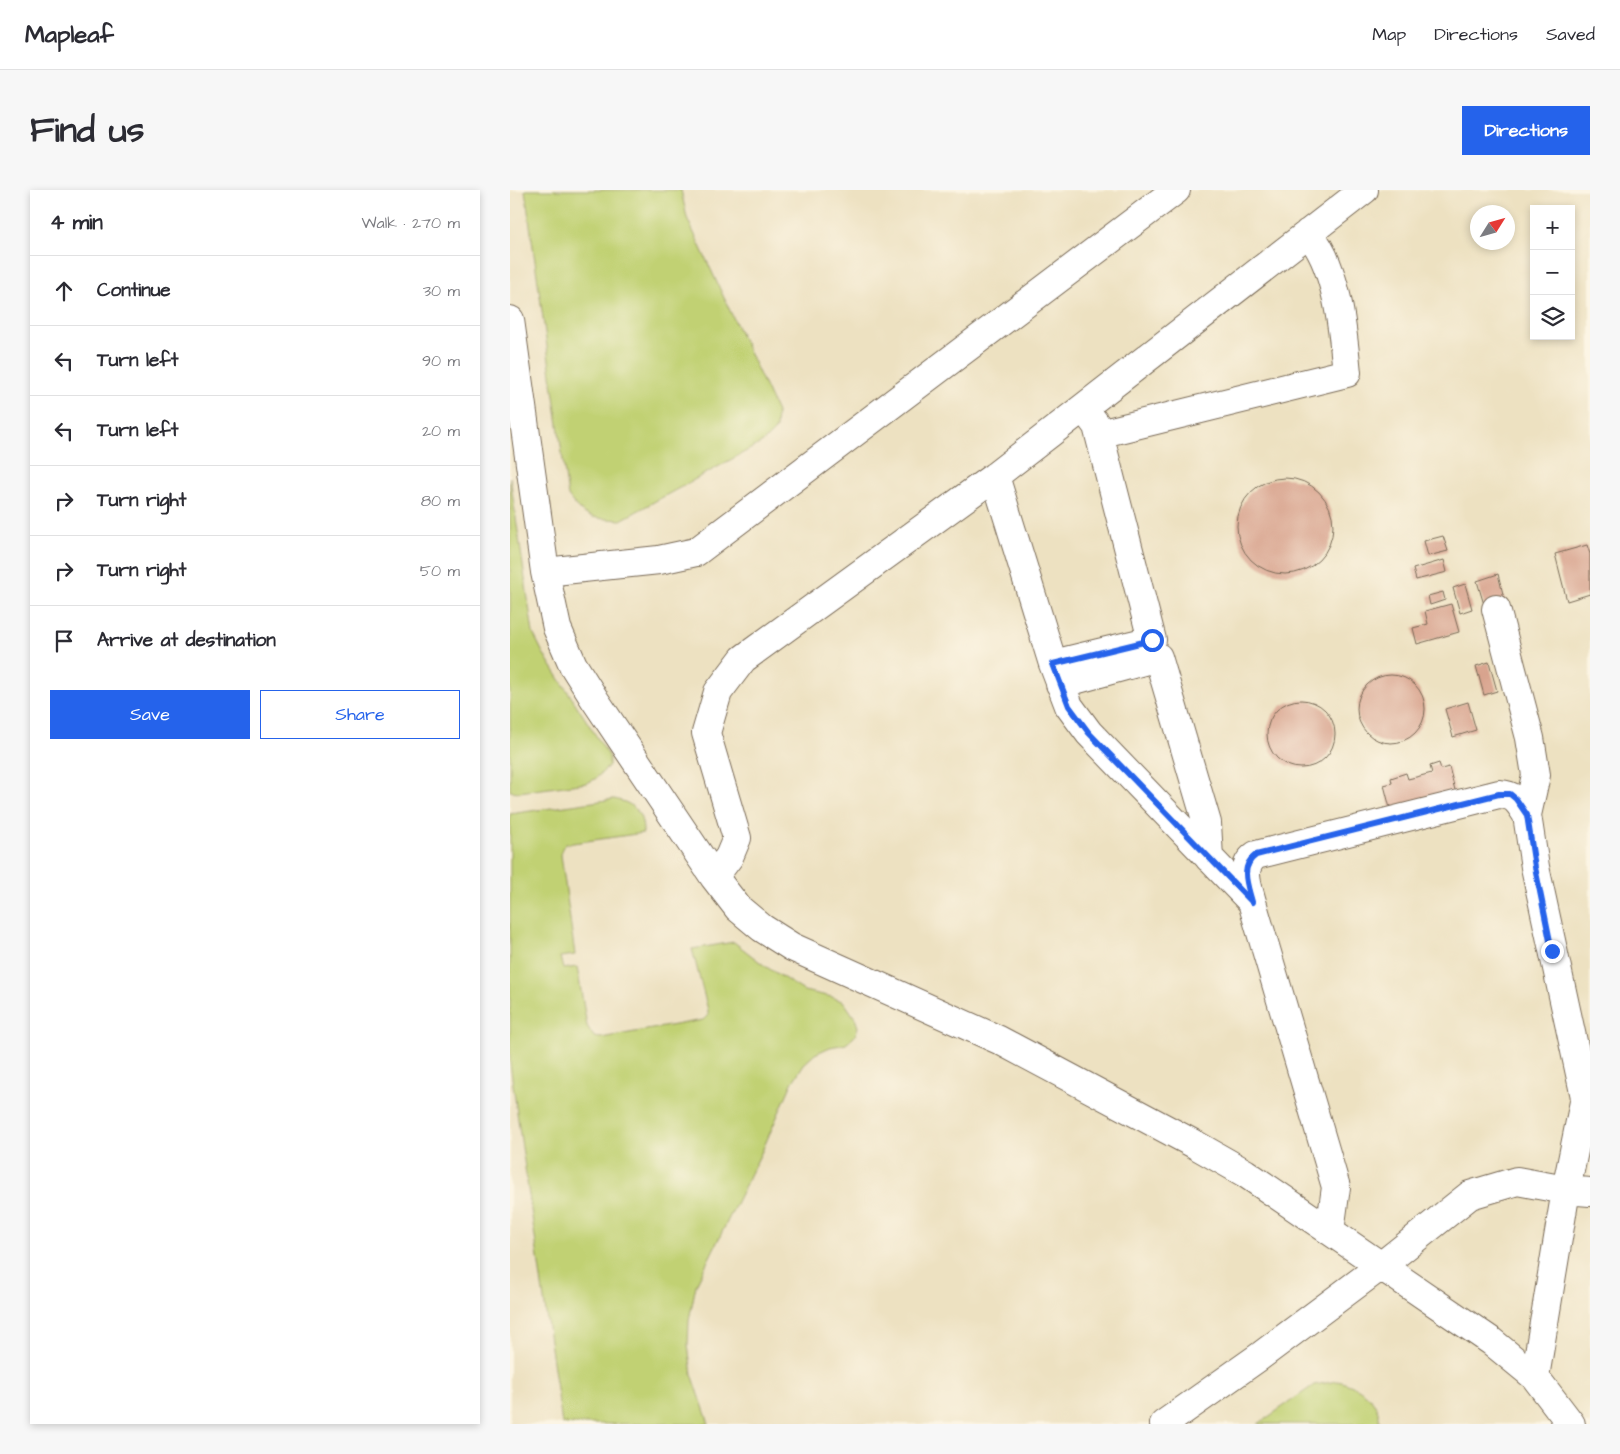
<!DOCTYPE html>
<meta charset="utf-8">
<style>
body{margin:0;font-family:"Architects Daughter",sans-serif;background:#f7f7f7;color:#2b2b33}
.controls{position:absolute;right:15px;top:15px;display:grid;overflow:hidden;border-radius:0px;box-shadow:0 2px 8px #0003}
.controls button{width:45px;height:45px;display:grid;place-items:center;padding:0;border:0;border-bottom:1px solid #e1e1e2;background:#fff;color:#2b2b33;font:25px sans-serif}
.compass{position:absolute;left:960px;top:15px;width:45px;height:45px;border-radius:50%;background:#fff;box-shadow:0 2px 8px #0003;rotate:53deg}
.stop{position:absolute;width:15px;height:15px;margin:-11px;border:4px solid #2563eb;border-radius:50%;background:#fff}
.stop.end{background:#2563eb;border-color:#fff;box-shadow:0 1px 5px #0008}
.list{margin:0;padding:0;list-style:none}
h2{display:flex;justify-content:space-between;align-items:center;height:65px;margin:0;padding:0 20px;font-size:21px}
h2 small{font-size:16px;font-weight:400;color:#7c7c81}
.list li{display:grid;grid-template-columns:32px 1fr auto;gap:15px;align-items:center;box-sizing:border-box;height:70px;padding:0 20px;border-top:1px solid #e1e1e2}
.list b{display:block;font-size:19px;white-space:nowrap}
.list em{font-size:16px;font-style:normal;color:#7c7c81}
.actions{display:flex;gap:10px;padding:15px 20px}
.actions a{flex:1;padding:11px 0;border:1px solid #2563eb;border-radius:0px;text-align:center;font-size:18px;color:#2563eb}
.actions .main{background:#2563eb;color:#fff}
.icon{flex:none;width:28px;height:28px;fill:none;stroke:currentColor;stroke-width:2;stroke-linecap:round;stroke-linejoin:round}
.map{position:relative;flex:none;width:1080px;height:1234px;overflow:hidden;border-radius:0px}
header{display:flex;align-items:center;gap:30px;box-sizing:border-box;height:70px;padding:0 25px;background:#fff;border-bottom:1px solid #e1e1e2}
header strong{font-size:24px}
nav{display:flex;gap:28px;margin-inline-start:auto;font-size:18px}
.intro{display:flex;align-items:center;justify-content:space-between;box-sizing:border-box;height:120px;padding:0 30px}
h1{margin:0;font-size:35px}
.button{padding:12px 22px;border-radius:0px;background:#2563eb;color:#fff;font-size:18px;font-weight:700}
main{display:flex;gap:30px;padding:0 30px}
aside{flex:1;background:#fff;border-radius:0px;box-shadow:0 2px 8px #0003}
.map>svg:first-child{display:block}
</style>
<header>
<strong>Mapleaf</strong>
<nav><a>Map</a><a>Directions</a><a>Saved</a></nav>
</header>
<div class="intro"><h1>Find us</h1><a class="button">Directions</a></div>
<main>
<aside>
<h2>4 min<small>Walk · 270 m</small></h2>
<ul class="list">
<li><svg class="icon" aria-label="ahead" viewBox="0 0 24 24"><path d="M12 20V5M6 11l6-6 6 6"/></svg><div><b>Continue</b></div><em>30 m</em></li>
<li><svg class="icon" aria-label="left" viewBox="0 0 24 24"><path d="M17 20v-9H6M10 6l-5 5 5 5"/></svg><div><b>Turn left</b></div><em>90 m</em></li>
<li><svg class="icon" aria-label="left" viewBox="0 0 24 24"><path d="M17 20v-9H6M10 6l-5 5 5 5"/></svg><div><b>Turn left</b></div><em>20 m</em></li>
<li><svg class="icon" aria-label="right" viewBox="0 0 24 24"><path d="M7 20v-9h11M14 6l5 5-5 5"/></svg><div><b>Turn right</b></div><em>80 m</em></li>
<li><svg class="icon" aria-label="right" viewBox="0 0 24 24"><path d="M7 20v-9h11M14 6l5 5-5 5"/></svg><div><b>Turn right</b></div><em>50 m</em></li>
<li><svg class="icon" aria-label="arrive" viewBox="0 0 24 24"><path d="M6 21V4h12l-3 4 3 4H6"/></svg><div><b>Arrive at destination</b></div></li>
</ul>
<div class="actions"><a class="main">Save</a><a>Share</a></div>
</aside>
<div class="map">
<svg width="1080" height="1234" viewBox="0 0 1080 1234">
<rect width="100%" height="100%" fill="#fcf5e5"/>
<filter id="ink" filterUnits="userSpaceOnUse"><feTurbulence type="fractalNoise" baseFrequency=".02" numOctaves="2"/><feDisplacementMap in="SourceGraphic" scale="10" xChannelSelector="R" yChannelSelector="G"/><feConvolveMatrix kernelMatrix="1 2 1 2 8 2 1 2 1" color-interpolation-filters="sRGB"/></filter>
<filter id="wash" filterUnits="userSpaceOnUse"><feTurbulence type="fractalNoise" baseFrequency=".0096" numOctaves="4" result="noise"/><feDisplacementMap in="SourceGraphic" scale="20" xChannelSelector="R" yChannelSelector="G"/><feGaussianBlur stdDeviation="1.12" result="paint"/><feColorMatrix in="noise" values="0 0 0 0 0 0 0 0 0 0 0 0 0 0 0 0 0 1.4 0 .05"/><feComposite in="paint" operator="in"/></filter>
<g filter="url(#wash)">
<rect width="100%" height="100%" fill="#ede1c1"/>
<path fill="#c1d173" stroke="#7e7e48" d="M15,0H171L177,28L267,222L266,239L253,252L111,330C83,328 75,330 58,306Z
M0,287L23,443L33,463L99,566V576L85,589L77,593L9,602L0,601Z
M104,609C124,613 133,622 133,643L56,654L52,658L51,665L65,765L50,767L53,779L67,777L77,836L84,847L91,848L193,830L198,825V820L182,759L224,752L255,776L294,801L322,807L334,812L345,828L348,837L345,846L336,854L320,857L305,864L294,874L282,893L252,961L186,1095L179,1130L178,1155L182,1184L199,1234H52L0,874V624Z
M828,1191C848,1196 872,1210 869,1234H748L804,1195Z"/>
<g id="blocks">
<path fill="#d8a38d" d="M727 336a48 48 0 1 1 96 0a48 48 0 1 1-96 0Z
M933,346L938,361L918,366L914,351Z
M1077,355L1080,364V404L1057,411L1045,364Z
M934,370L937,382L906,390L903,379Z
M988,384L995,412L975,418L967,391Z
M955,394L962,419L950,423L943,398Z
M933,402L935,410L920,415L918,406Z
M941,414L949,442L907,454L903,438L918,434L915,421Z
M979,472L987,501L974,505L966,476Z
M847 519a34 34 0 1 1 68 0a34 34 0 1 1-68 0Z
M757 544a34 34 0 1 1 68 0a34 34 0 1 1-68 0Z
M958,512L966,540L943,547L935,519Z
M929,573L931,579L939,577L946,604L881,622L874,595L882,593L881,588L896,583L898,589L922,583L920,576Z"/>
</g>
</g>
<g filter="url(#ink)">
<use href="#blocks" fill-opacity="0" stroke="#796a57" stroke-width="1"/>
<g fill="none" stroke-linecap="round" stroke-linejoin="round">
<g stroke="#796a57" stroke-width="30">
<path id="minor" d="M0,130L35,382L47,438L63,475L85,510L204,687L228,718L252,738L282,757L489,850L686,955L735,983L981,1151L1025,1187L1061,1234
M589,244L837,183C833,141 827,74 798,43
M485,286L543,474L559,516L579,543L742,712L826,997L820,1041
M35,382L149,370L186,362L666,0
M986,419L1020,548L1026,585L1017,625L1025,677L1075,907L1056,1000L1025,1187
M543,474L642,450L587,236L581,228
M550,494L648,467L697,633L699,668
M204,687L219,667L227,648L196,543L208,502L233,469L485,286L854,0
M742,712C738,696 729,677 746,665L989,604C1006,605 1008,612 1017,625
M654,1234L749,1167L871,1076L960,1005L1007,991L1056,1000L1080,1002"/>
</g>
<use href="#minor" stroke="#fff" stroke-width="28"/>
</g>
</g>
<g fill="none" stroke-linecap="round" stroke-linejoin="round" filter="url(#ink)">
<path stroke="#2563eb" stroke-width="6" d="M642,450L543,474L559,516L579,543L742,712C738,696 729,677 746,665L989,604H1000L1006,609L1017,625L1025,677L1042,761"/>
</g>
</svg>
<div class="controls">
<button>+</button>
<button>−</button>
<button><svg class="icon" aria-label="layers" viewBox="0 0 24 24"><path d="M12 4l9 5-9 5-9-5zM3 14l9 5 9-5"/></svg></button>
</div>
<svg class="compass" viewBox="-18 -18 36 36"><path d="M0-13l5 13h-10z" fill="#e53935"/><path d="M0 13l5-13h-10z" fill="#7c7c81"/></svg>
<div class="stop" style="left:642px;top:450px"></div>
<div class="stop end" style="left:1042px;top:761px"></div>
</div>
</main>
